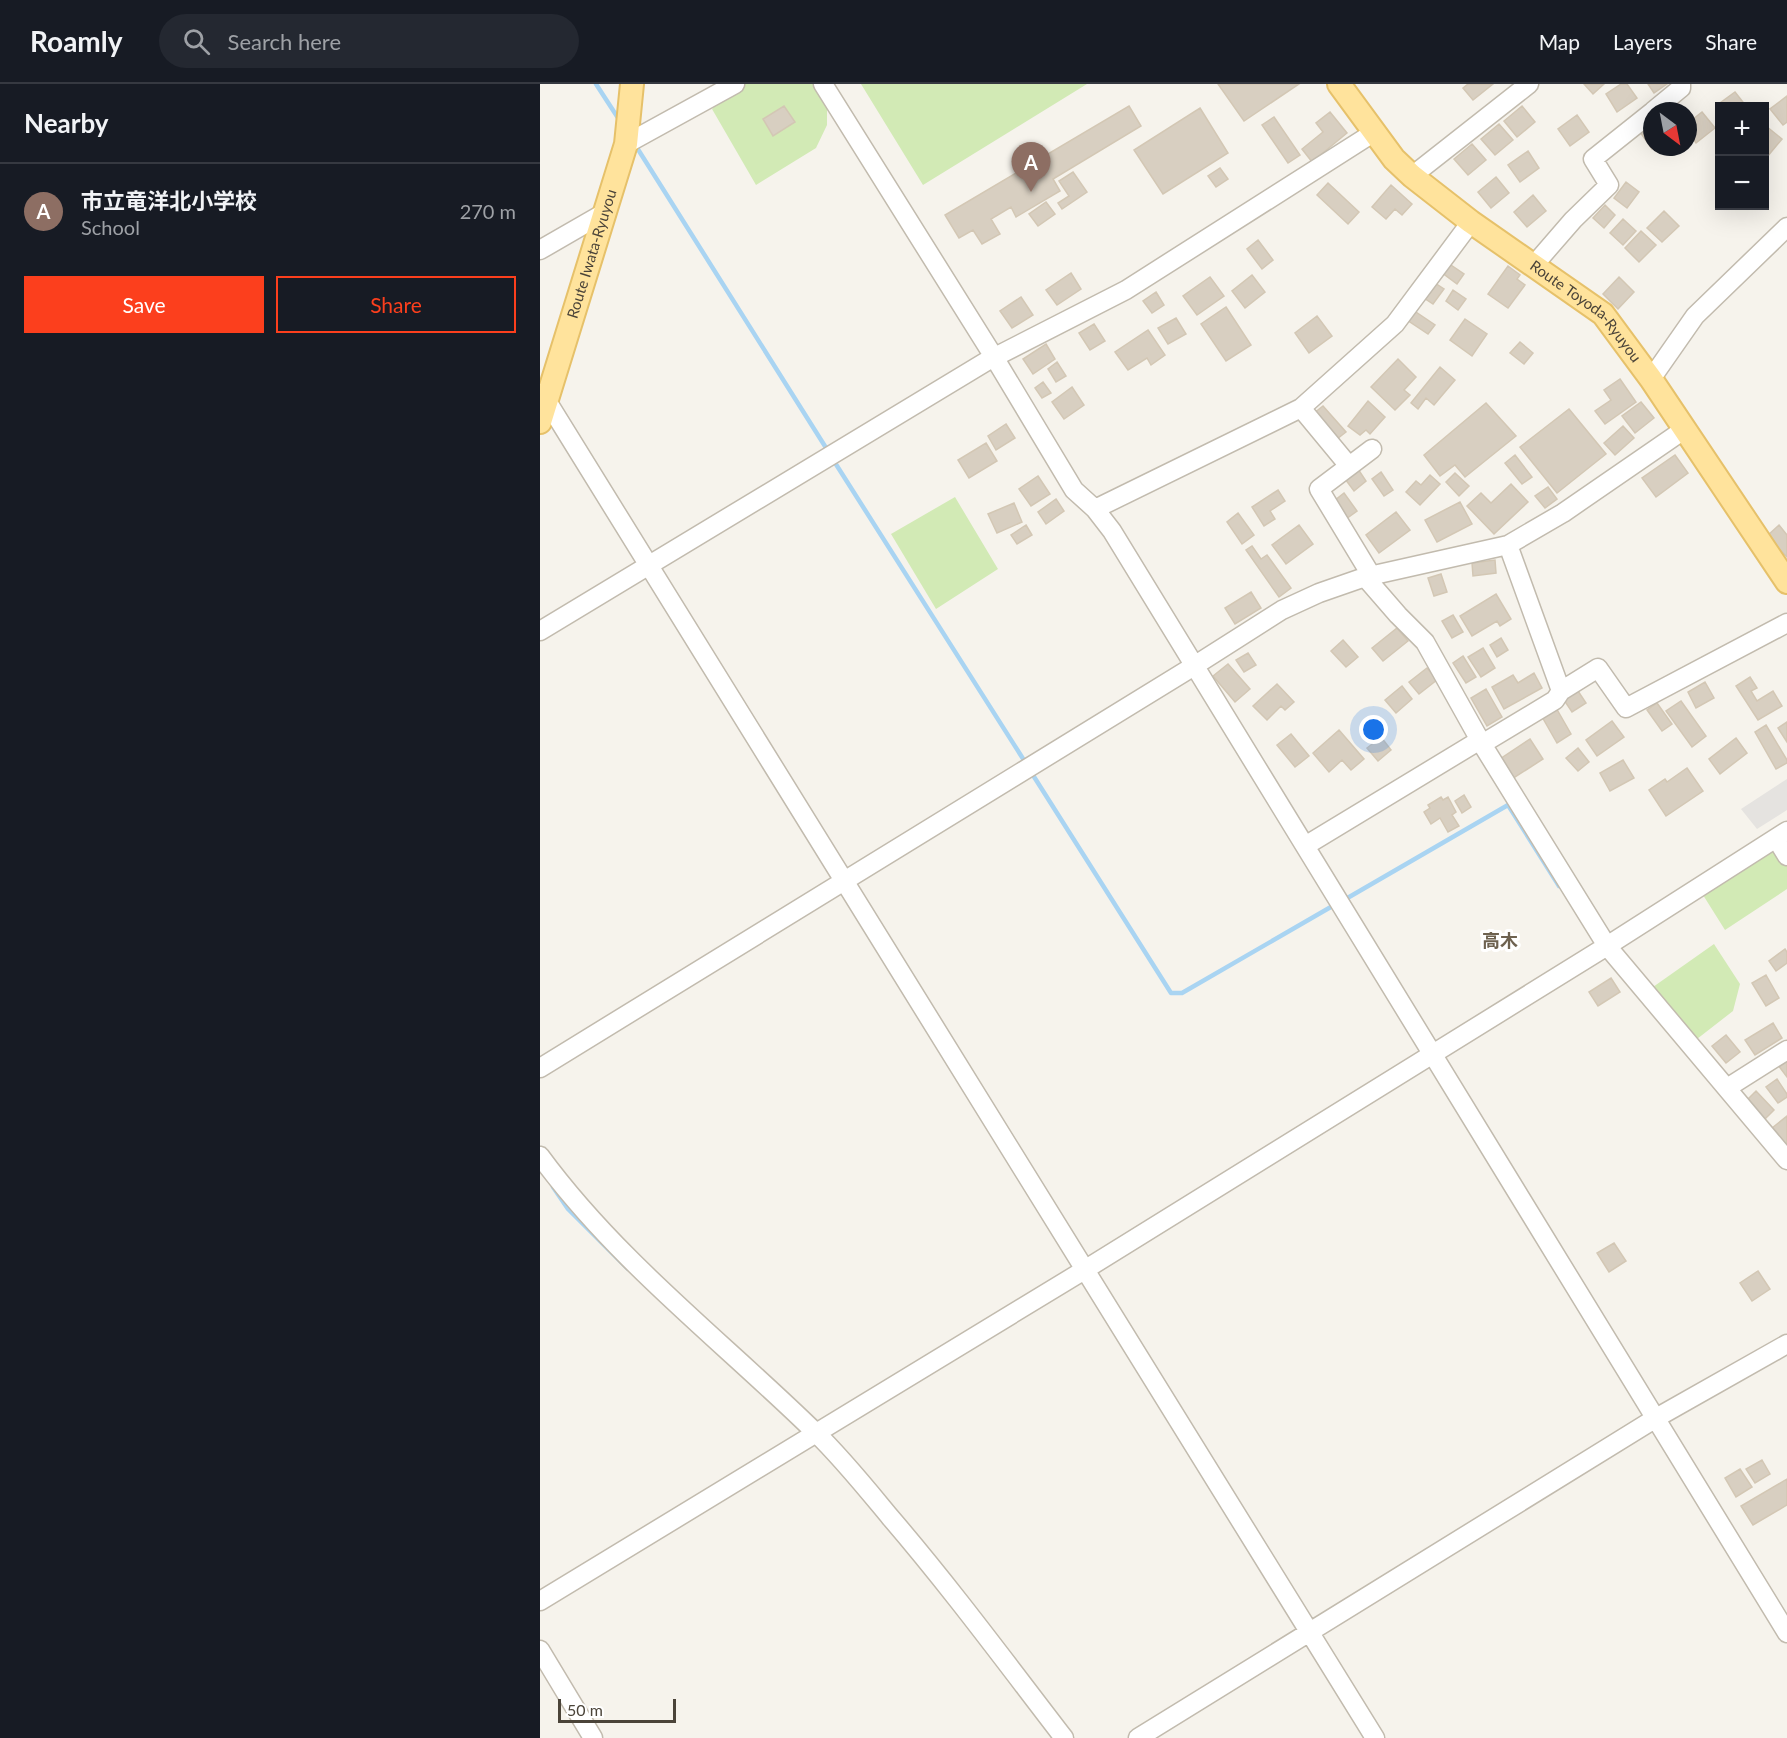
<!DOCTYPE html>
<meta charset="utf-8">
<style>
body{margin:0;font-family:Lato,"Noto Sans JP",sans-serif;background:#242831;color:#f1f3f6}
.controls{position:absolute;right:18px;top:18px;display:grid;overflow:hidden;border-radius:0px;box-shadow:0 6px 24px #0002}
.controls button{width:54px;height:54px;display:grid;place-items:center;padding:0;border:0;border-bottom:2px solid #363941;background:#171b24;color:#f1f3f6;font:30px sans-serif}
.compass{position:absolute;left:1103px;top:18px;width:54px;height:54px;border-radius:50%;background:#171b24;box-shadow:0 6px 24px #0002;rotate:148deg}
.scale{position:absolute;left:18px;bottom:15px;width:118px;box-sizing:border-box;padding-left:6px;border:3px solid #4b4439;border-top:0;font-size:16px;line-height:21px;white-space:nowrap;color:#4b4439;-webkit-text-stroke:4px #fff;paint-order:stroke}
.you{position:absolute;left:834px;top:646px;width:21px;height:21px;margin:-15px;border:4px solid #fff;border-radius:50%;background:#1a73e8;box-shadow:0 0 0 9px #1a73e833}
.badge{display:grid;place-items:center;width:39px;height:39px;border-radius:50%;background:#fc3f1d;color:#fff;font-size:20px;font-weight:700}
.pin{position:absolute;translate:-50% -50px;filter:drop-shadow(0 2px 3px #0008)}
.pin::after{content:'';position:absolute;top:32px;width:21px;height:18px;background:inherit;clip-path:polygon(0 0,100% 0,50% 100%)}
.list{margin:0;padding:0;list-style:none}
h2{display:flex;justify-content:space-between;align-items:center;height:78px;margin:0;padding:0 24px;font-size:26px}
h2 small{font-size:20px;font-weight:400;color:#9ea1a6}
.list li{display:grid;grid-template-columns:39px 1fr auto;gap:18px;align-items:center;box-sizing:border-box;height:96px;padding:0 24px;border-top:2px solid #363941}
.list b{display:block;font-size:22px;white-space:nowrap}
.list p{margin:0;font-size:20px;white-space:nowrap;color:#9ea1a6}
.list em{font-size:20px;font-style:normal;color:#9ea1a6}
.actions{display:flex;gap:12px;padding:18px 24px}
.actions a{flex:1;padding:14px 0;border:2px solid #fc3f1d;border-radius:0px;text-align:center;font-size:21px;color:#fc3f1d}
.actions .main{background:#fc3f1d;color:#fff}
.icon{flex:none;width:33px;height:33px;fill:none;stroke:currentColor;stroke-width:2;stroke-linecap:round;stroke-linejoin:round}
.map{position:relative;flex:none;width:1247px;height:1654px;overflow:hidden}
header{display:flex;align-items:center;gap:36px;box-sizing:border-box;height:84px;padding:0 30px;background:#171b24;border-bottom:2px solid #363941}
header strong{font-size:28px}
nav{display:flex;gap:33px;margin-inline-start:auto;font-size:21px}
.search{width:420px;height:54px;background:#242831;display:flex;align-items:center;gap:15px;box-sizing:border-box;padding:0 21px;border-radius:33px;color:#9ea1a6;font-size:22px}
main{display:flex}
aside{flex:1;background:#171b24}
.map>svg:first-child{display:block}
</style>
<header>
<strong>Roamly</strong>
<div class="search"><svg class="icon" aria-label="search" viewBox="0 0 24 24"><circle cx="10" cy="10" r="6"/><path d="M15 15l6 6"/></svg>Search here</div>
<nav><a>Map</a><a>Layers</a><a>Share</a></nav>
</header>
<main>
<aside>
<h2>Nearby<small></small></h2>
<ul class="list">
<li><span class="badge" style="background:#8d6e63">A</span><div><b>市立竜洋北小学校</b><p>School</p></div><em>270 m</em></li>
</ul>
<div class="actions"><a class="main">Save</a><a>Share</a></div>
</aside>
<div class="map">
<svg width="1247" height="1654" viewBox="0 0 1247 1654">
<rect width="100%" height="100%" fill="#f6f3ec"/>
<path fill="#d2eab5" d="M200,0H283L287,7V41L276,64L216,101L172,25Z
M321,0H547L383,101Z
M415,413L458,485L396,525L351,450Z
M1239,760L1247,772V805L1185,846L1163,811Z
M1174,860L1200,900L1193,927L1157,955L1113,903Z"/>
<path fill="#e5e3e0" d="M1247,695V726L1217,745L1201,725Z"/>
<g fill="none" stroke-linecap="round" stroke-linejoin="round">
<path stroke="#a9d4f2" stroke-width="4.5" d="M56,0L80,37
M94,59L288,367
M292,374L487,681
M491,688L631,909H642L796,820
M804,816L968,721L1019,802
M13,1103L28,1125L88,1185"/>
</g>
<path fill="#d8cfc1" stroke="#d3c7b4" stroke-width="1.5" d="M678,0H759L704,37Z
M928,0H953L933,16L923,4Z
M1044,0H1064L1053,10Z
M1081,0H1087L1097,14L1077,28L1066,10Z
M1108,0H1127L1114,9Z
M1195,8L1206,22H1180V27L1176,22Z
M1247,12V38L1243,41L1230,25Z
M244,22L255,38L233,52L223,35Z
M589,22L601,42L513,95L520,107L476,133L471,123L451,135L460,150L442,160L433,146L419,154L405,131Z
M982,22L995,38L977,53L964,37Z
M660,24L688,69L623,110L594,66Z
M790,28L807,49L772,78L762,65L783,48L776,39Z
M1162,28L1175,44L1156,59L1148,48V39Z
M1037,31L1049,48L1030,62L1018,45Z
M734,33L760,71L748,79L722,41Z
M959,40L973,56L955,71L941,55Z
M1112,40V63H1115L1112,65L1100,48Z
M1226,42L1242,55L1227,73L1224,71Z
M932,60L946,76L928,91L914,75Z
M988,67L999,84L980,98L968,81Z
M680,84L688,95L676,103L668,92Z
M533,88L547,108L522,125L518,119L529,112L519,97Z
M956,93L969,109L951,124L938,108Z
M1086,98L1099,108L1087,124L1074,114Z
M788,99L819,128L808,140L777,111Z
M851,101L872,120L862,131L855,125L846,135L832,123Z
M993,111L1006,127L987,143L974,128Z
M506,118L515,130L498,142L489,130Z
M1065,121L1075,131L1064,144L1053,134Z
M1124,127L1139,142L1122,158L1107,144Z
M1083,135L1096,147L1083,161L1070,149Z
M1101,147L1116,161L1099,178L1085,164Z
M718,156L733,176L722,185L707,165Z
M908,179L924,190L917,200L901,188Z
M968,182L980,191L977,195L985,201L968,224L948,210Z
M531,189L541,205L517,221L506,206Z
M712,191L725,208L705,224L692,207Z
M670,193L684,212L657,231L643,212Z
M1079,193L1094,208L1078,225L1063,210Z
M895,199L904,205L893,220L884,214Z
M913,206L926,215L918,226L906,217Z
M616,208L624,221L612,229L603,217Z
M481,213L493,231L472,244L460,227Z
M686,223L711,261L686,277L661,240Z
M873,226L895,241L888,250L867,236Z
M777,232L792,252L769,269L755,249Z
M636,234L646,250L628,260L618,244Z
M925,235L947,250L932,272L910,256Z
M554,240L565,257L550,266L539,249Z
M608,246L625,271L611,281L607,274L588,286L575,268Z
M980,258L993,269L984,280L970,269Z
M506,260L515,275L493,290L483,275Z
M858,275L876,293L864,306L870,311L855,326L831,303Z
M517,278L526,292L516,298L508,285Z
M900,283L915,296L894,321L886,314L878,325L871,319Z
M1080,295L1096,318L1065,340L1055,327L1071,316L1064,306Z
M503,298L511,309L502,314L495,304Z
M532,303L544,321L524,335L512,318Z
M828,317L845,333L830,350L826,346L820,351L808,342Z
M1101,318L1114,334L1095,349L1082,332Z
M946,319L976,352L925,393L915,381L900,392L884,371Z
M783,322L806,348L797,355L774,329Z
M1029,325L1066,370L1017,409L980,363Z
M466,340L475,354L456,366L448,352Z
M1083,342L1094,354L1075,371L1064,359Z
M446,359L457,377L429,394L418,376Z
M975,371L992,393L982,400L965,379Z
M1135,371L1148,389L1116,413L1102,394Z
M818,385L826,397L814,407L805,395Z
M841,388L853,406L844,412L832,395Z
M915,389L929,402L919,412L906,398Z
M890,391L900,400L880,421L866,408L876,397L881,401Z
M498,392L510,410L491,422L479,405Z
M971,400L988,418L954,450L927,422L941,409L951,419Z
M1008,403L1017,415L1005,424L995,412Z
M738,406L745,417L730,427L735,435L724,442L712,423Z
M804,409L817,427L806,435L794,417Z
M516,415L524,427L506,440L498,428Z
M920,418L932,440L897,458L885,436Z
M474,419L482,438L457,449L448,430Z
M856,428L870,446L839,469L826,451Z
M698,429L714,451L702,460L687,438Z
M486,441L492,451L477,460L471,451Z
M759,441L773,460L746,480L732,461Z
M1239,441L1247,451V473L1227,452Z
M712,462L721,475L727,471L751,504L739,513L706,466Z
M955,476L956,489L933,492L932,479Z
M901,490L907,508L894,512L888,494Z
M711,508L721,524L695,540L685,524Z
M956,510L971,535L960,542L957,537L932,552L920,532Z
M913,531L923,548L912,554L902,537Z
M857,544L868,557L843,577L832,564Z
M961,554L968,566L957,573L950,561Z
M803,556L818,573L806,583L791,567Z
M943,564L955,584L941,593L928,573Z
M708,569L716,581L704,588L696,576Z
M923,572L936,593L926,599L913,579Z
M688,580L710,605L695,618L673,592Z
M887,584L897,596L879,610L869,598Z
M994,589L1002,604L964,625L952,603L973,591L978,599Z
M1210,593L1217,604L1211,607L1217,617L1233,607L1242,622L1218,636L1196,602Z
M1165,598L1174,614L1156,624L1148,608Z
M737,600L754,618L745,626L741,622L727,636L713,622Z
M862,602L872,615L856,629L845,616Z
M946,605L962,633L947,642L931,614Z
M1038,607L1046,619L1032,628L1024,616Z
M1141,617L1166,652L1152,663L1126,627Z
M1117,619L1132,640L1122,647L1107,626Z
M1015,622L1031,650L1017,659L1001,631Z
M1072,637L1084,653L1057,672L1046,656Z
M1247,638V658L1238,644Z
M1226,641L1247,676V679L1236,685L1215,648Z
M799,646L824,675L811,686L802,676L789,688L773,669Z
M751,650L769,672L755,683L737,661Z
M841,653L851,666L838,677L827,664Z
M1196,654L1207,669L1180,690L1169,675Z
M990,655L1003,675L972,695L960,675Z
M1038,664L1049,678L1038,687L1026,674Z
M1083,676L1094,694L1070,707L1060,689Z
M1147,684L1163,707L1126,732L1109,706L1125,695L1127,698Z
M924,711L931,723L922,729L915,717Z
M901,713L903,716L908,713L916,728L912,731L919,742L908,748L900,734L891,740L884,728L890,724L888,721Z
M1245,865L1247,868V879L1236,887L1229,877Z
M1226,891L1239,914L1226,922L1212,899Z
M1071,894L1080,908L1058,922L1049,908Z
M1233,939L1242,954L1215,971L1205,956Z
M1186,951L1200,968L1186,979L1172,962Z
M1247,975V993L1238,981Z
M1237,995L1247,1010V1013L1238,1019L1226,1003Z
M1216,1007L1234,1026L1225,1035L1207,1016Z
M1247,1032V1062L1232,1044Z
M1074,1159L1086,1177L1069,1188L1057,1169Z
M1218,1187L1230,1205L1212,1217L1200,1199Z
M1222,1376L1230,1390L1215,1399L1206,1385Z
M1200,1385L1212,1403L1196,1413L1185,1394Z
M1247,1395V1421L1213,1441L1201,1422Z"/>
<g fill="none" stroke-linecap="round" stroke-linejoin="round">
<g stroke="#c2bbae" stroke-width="21">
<path id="minor" d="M283,0L454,273L534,406L555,425L572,447L1247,1549
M1113,27L1141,4V0
M86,60L195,0
M872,92L989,0
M0,166L64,129
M994,181L1033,136L1069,101L1053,75L1112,28
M1111,295L1155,232L1247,143
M2,309L835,1654
M761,324L809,382
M555,425L761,324L855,240L931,138
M968,461L1021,607
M831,491L779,405L832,365
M825,493L858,531L885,558L942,660L1067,862L1247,1076
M0,547L447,277L586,206L833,49
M942,660L1015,616L1021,607L1058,584L1086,624L1247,539
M1236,754L1247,772
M765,762L940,656
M0,984L654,582L742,526L779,509L825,493L968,461L1023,429L1145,345
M1187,1004L1247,966
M0,1072C77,1177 182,1257 275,1348C302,1374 326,1404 350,1433C411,1504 467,1580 524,1654
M0,1517L546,1185L1067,862L1247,747
M0,1566L53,1654
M598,1654L1116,1334L1247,1260"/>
</g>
<g stroke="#e6c16a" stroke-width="26">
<g id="major">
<path id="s1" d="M799,0L854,75L872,92L931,138L1063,230L1111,295L1247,498"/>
<path id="s2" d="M0,338L86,60L92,0"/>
</g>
</g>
<use href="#minor" stroke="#fff" stroke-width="18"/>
<use href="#major" stroke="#ffe39c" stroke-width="22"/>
</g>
<g text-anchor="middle" stroke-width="6" stroke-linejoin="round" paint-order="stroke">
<g font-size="15" fill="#4b4439" stroke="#fff">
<text dy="5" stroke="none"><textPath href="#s2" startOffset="176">Route Iwata-Ryuyou</textPath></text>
<text dy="5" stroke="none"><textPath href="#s1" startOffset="339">Route Toyoda-Ryuyou</textPath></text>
</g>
<g font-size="18" font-weight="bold" fill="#6e6250" stroke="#fff">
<text x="960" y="863">高木</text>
</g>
</g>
</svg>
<div class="controls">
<button>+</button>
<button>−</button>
</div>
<svg class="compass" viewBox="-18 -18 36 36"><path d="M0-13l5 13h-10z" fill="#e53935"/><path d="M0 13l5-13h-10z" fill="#9ea1a6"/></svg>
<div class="scale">50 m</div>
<div class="you"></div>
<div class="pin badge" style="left:491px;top:108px;background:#8d6e63">A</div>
</div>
</main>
